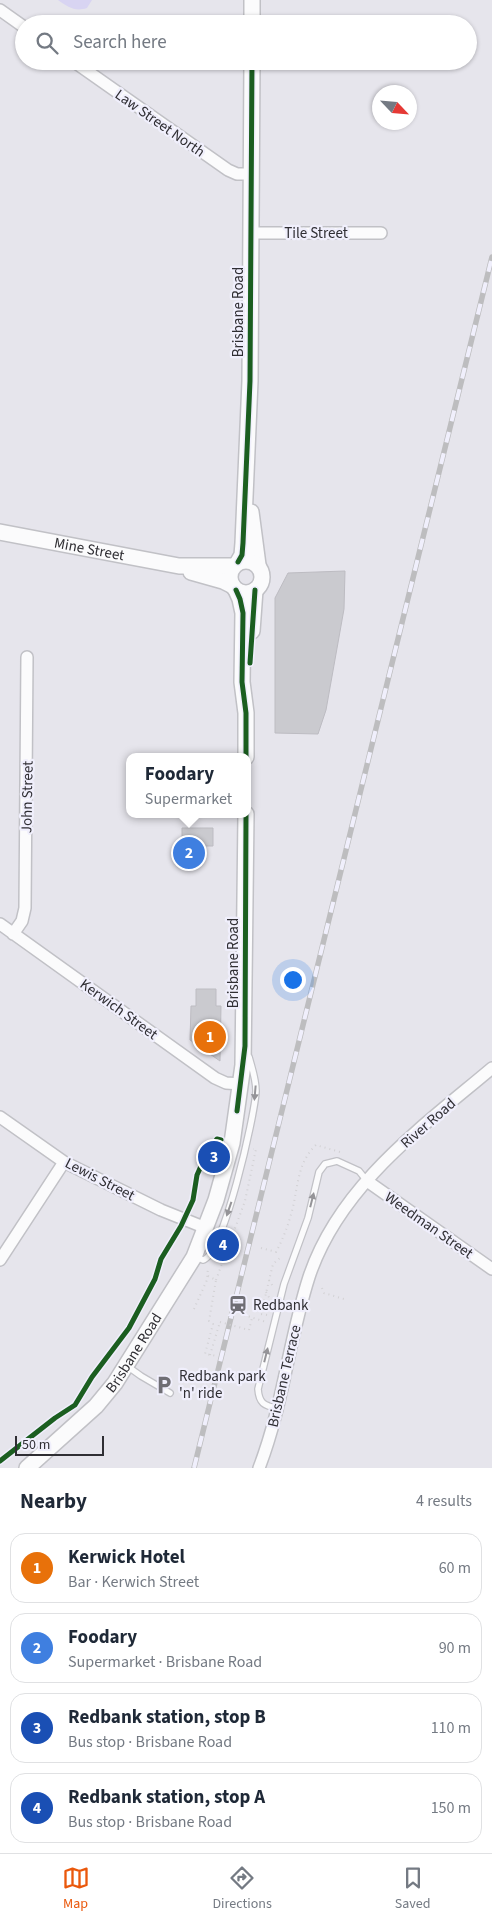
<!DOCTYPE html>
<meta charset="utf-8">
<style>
body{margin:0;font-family:"Source Sans 3",sans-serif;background:#f6f6f7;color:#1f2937}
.compass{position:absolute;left:372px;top:85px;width:45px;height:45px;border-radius:50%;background:#fff;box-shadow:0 1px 4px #0004;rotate:116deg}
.scale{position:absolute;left:15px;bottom:12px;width:89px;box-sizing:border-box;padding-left:5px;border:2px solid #2f2e33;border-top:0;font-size:14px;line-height:18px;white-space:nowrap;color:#2f2e33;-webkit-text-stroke:4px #f0effc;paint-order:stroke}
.you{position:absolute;left:292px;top:979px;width:18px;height:18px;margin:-12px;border:4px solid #fff;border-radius:50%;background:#1a73e8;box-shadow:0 0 0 8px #1a73e833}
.badge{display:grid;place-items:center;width:32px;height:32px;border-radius:50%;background:#ea580c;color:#fff;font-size:16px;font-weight:700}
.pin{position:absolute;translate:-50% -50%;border:2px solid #fff;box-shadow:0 1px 5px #0006}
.popup{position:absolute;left:126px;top:753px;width:125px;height:65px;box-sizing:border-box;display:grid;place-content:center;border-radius:10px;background:#fff;filter:drop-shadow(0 1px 4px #0005);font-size:16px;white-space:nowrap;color:#747a83}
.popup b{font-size:19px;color:#1f2937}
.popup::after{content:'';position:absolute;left:50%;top:100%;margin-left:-10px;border:10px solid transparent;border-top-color:#fff}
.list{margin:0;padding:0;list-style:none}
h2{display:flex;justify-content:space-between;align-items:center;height:65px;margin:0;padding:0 20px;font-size:21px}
h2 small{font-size:16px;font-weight:400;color:#747a83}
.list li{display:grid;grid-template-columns:32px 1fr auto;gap:15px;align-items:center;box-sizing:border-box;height:70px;margin:0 10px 10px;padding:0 10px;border:1px solid #e0e1e3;border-radius:15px}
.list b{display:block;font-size:19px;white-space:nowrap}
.list p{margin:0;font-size:16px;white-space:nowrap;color:#747a83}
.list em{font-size:16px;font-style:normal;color:#747a83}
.icon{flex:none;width:28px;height:28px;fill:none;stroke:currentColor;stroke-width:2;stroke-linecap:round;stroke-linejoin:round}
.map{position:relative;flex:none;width:492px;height:1468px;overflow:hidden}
.search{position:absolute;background:#fff;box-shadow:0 1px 4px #0004;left:15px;right:15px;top:15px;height:55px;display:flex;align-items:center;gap:12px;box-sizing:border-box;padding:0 18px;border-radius:28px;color:#747a83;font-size:19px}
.sheet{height:385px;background:#fff}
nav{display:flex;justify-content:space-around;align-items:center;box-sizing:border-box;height:70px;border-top:1px solid #e0e1e3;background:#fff;font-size:14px;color:#747a83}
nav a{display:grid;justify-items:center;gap:2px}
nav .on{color:#ea580c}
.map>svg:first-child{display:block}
</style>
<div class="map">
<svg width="492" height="1468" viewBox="0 0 492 1468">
<rect width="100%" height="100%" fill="#e6e5ec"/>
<path fill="#d8d4f2" d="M58,0H92L87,8C75,12 68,7 58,0Z"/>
<path fill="#cacacf" stroke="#bdbcc2" d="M345,571L344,609L326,710L318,734L275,733V598L288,573Z
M182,828H213V846H196V865H186L182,861Z
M196,989H216V1006H221L220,1061L190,1040L191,1006H196Z"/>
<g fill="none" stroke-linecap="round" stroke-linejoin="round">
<g stroke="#c1c1c6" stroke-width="8">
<path id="lane" d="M196,1257L203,1260C223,1256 255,1115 256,1091C256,1079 252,1068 249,1057
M127,1366L141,1376L170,1393
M277,1408C264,1406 259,1403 258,1389L284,1284L308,1218L319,1172L325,1164L337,1161L359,1171L367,1181"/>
</g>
<g stroke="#c1c1c6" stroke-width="14">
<path id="street" d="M0,10L24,27
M73,61L228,170L237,174H251
M251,233H381
M0,924L215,1078L226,1083L241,1084
M13,934L22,921L25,908L27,657
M0,1117L64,1162L161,1210L206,1228
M367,1181L492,1269
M0,1260L64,1162
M259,1468C283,1406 289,1339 309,1277C339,1186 422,1127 492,1068"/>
</g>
<g stroke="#c1c1c6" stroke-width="18">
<g id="secondary">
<path d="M252,24V0"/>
<path d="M251,512L258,565"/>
<path id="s1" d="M0,532L179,566H234"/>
<circle cx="246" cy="577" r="16"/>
<path d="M238,562L242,555L243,543L250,381L252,61"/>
<path d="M191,572L223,581L233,586"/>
<path d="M236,590L240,599L243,613L242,682L246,713V757"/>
<path d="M252,631L255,590"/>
<path id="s2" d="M27,1468L96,1406L115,1383L194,1257L216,1200L232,1143L243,1065L246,814"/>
</g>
</g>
<path stroke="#d2d1d4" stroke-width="2" stroke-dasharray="1 4" stroke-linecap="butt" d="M261,1248L276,1252C284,1237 289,1223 293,1207C298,1185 298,1162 316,1145L340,1152
M208,1276L216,1280L209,1321L213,1324L205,1354L217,1356
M216,1280L245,1201L256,1149H253
M269,1280L274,1288
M322,1288L324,1293L344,1299
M266,1292L271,1301
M194,1309L207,1280L208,1267
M244,1315L266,1322
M267,1315L261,1314L273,1264L281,1257
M249,1330L252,1318
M210,1355L220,1322"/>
<use href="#lane" stroke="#fbfbfc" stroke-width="5.5"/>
<use href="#street" stroke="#fbfbfc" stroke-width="11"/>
<use href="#secondary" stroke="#fbfbfc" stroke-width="15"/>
<g stroke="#bdbdbf" stroke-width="5.5">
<path id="rail" d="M194,1468L492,257"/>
</g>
<use href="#rail" stroke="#f0effc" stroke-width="4" stroke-dasharray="11" stroke-linecap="butt"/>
<path stroke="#d2d1d4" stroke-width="2" stroke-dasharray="1 4" stroke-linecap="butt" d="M220,1322L249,1330"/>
<g stroke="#f0effc" stroke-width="8">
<path id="cycleway" d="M238,562L242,555L243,543L250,381L252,61
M236,590L240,599L243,613L242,682L246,713V757
M250,663L255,590
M237,1111L245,1046L246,814
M0,1461L55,1418L75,1405L92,1377L129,1328L155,1279L161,1259L181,1226L193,1200L197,1175L206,1155L217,1139L221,1140"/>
</g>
<use href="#cycleway" stroke="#1b5e20" stroke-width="5"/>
</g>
<defs><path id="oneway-solid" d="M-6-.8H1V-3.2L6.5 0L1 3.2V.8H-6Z" transform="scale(1.25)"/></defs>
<g fill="#959498">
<use href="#oneway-solid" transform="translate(255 1093) rotate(95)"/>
<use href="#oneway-solid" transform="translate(312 1200) rotate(-76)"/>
<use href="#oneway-solid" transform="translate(229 1209) rotate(109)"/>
<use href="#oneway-solid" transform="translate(266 1355) rotate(-76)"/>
</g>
<defs>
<g id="station-bare" transform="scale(1.5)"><path d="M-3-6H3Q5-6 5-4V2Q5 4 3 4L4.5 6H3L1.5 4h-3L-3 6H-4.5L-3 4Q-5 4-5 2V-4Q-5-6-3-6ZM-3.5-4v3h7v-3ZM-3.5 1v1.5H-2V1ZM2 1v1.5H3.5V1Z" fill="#6f6e74" stroke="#f0effc" stroke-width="2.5" paint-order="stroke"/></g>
<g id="parking-bare" transform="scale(1.5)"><path d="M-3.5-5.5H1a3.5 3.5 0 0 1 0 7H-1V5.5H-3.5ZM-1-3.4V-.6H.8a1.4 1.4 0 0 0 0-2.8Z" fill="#6f6e74" stroke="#f0effc" stroke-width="2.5" paint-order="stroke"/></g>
</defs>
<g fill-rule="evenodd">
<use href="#station-bare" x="238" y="1305"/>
<use href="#parking-bare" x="164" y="1385"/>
</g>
<g text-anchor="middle" stroke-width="4.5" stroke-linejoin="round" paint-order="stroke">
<g font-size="15" fill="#2f2e33" stroke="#f0effc">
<text transform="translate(160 123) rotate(35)" y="5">Law Street North</text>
<text x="316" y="238">Tile Street</text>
<text transform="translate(238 312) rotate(-90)" y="5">Brisbane Road</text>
<text dy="5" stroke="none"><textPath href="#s1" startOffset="91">Mine Street</textPath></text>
<text transform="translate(27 797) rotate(-89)" y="5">John Street</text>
<text transform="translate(233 963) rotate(-90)" y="5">Brisbane Road</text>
<text transform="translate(119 1009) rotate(36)" y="5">Kerwich Street</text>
<text transform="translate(428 1123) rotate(-41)" y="5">River Road</text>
<text transform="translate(100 1179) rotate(27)" y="5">Lewis Street</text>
<text transform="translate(429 1225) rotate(35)" y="5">Weedman Street</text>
<text dy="5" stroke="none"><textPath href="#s2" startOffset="158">Brisbane Road</textPath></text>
<text transform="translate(284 1376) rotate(-77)" y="5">Brisbane Terrace</text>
</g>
<g font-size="15" fill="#2f2e33" stroke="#f0effc" text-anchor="start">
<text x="253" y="1310">Redbank</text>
<text x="179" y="1381">Redbank park<tspan x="179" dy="17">'n' ride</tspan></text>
</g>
</g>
</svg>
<svg class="compass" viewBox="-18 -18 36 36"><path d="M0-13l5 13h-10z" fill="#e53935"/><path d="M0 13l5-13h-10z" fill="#747a83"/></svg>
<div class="scale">50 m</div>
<div class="you"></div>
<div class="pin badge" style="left:210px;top:1037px;background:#e8710a">1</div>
<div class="pin badge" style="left:189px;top:853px;background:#3f7fe0">2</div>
<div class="popup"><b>Foodary</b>Supermarket</div>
<div class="pin badge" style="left:214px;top:1157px;background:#1a4fb4">3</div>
<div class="pin badge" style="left:223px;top:1245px;background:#1a4fb4">4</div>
<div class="search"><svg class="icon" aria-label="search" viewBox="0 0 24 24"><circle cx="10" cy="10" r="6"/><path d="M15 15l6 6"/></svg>Search here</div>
</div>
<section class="sheet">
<h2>Nearby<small>4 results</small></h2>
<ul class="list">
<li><span class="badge" style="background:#e8710a">1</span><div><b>Kerwick Hotel</b><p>Bar · Kerwich Street</p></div><em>60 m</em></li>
<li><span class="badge" style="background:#3f7fe0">2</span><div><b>Foodary</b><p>Supermarket · Brisbane Road</p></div><em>90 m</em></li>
<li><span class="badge" style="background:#1a4fb4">3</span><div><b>Redbank station, stop B</b><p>Bus stop · Brisbane Road</p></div><em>110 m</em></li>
<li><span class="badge" style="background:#1a4fb4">4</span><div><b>Redbank station, stop A</b><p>Bus stop · Brisbane Road</p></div><em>150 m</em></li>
</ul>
</section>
<nav>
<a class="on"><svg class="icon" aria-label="map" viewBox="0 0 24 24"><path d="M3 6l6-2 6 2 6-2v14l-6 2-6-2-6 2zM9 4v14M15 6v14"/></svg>Map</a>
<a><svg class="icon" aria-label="directions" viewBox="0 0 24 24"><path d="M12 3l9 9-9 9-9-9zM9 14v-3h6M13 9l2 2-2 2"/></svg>Directions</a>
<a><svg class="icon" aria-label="saved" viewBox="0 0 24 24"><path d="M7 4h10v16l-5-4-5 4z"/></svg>Saved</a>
</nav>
